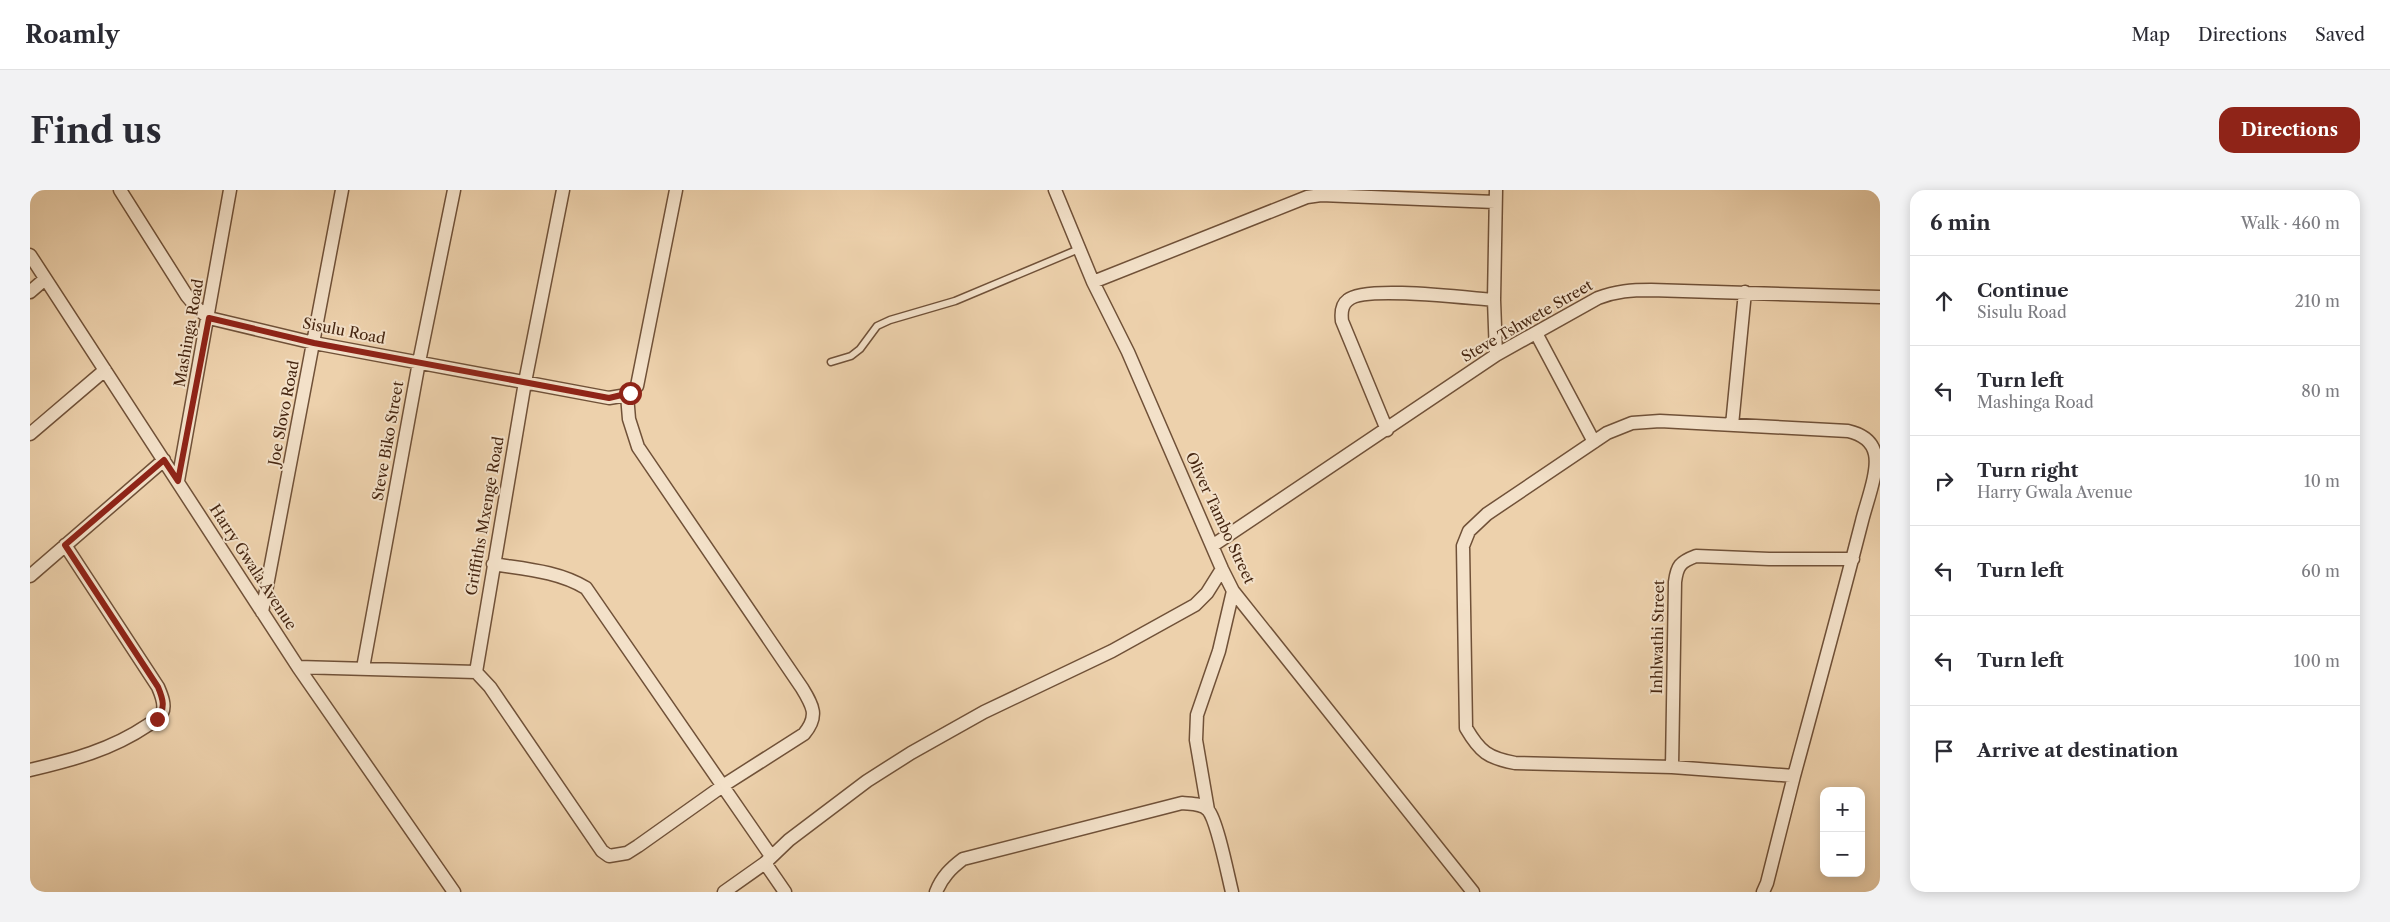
<!DOCTYPE html>
<meta charset="utf-8">
<style>
body{margin:0;font-family:"Libre Caslon Text",serif;background:#f2f2f3;color:#2b2b33}
.controls{position:absolute;right:15px;bottom:15px;display:grid;overflow:hidden;border-radius:10px;box-shadow:0 2px 12px #0003}
.controls button{width:45px;height:45px;display:grid;place-items:center;padding:0;border:0;border-bottom:1px solid #e1e1e2;background:#fff;color:#2b2b33;font:25px sans-serif}
.stop{position:absolute;width:15px;height:15px;margin:-11px;border:4px solid #8f2418;border-radius:50%;background:#fff}
.stop.end{background:#8f2418;border-color:#fff;box-shadow:0 1px 5px #0008}
.list{margin:0;padding:0;list-style:none}
h2{display:flex;justify-content:space-between;align-items:center;height:65px;margin:0;padding:0 20px;font-size:21px}
h2 small{font-size:16px;font-weight:400;color:#7c7c81}
.list li{display:grid;grid-template-columns:32px 1fr auto;gap:15px;align-items:center;box-sizing:border-box;height:90px;padding:0 20px;border-top:1px solid #e1e1e2}
.list b{display:block;font-size:19px;white-space:nowrap}
.list p{margin:0;font-size:16px;white-space:nowrap;color:#7c7c81}
.list em{font-size:16px;font-style:normal;color:#7c7c81}
.icon{flex:none;width:28px;height:28px;fill:none;stroke:currentColor;stroke-width:2;stroke-linecap:round;stroke-linejoin:round}
.map{position:relative;flex:none;width:1850px;height:702px;overflow:hidden;border-radius:15px}
header{display:flex;align-items:center;gap:30px;box-sizing:border-box;height:70px;padding:0 25px;background:#fff;border-bottom:1px solid #e1e1e2}
header strong{font-size:24px}
nav{display:flex;gap:28px;margin-inline-start:auto;font-size:18px}
.intro{display:flex;align-items:center;justify-content:space-between;box-sizing:border-box;height:120px;padding:0 30px}
h1{margin:0;font-size:35px}
.button{padding:12px 22px;border-radius:15px;background:#8f2418;color:#fff;font-size:18px;font-weight:700}
main{display:flex;gap:30px;padding:0 30px}
aside{flex:1;background:#fff;border-radius:15px;box-shadow:0 2px 12px #0003}
.map>svg:first-child{display:block}
</style>
<header>
<strong>Roamly</strong>
<nav><a>Map</a><a>Directions</a><a>Saved</a></nav>
</header>
<div class="intro"><h1>Find us</h1><a class="button">Directions</a></div>
<main>
<div class="map">
<svg width="1850" height="702" viewBox="0 0 1850 702">
<rect width="100%" height="100%" fill="#edd1ac"/>
<filter id="stains"><feTurbulence type="fractalNoise" baseFrequency=".004" numOctaves="4"/><feColorMatrix values="0 0 0 0 .2 0 0 0 0 .09 0 0 0 0 .02 0 0 0 .5 -.17"/></filter>
<radialGradient id="worn" r=".72"><stop offset=".6" stop-color="#630" stop-opacity="0"/><stop offset="1" stop-color="#630" stop-opacity=".3"/></radialGradient>
<g fill="none" stroke-linecap="round" stroke-linejoin="round">
<g stroke="#705138" stroke-width="9">
<path id="lane" d="M801,172L821,166L830,159L847,136L860,130L925,111L1049,59"/>
</g>
<g stroke="#705138" stroke-width="15">
<path id="street" d="M90,0L157,106L168,119L179,128L284,153L579,208L597,205L607,196L646,0
M1025,0L1063,92L1098,162L1192,379L1203,401L1443,702
M1466,0L1464,110L1466,165
M0,65L268,477L424,702
M1063,92L1277,7L1291,5L1465,12
M0,102L15,89
M1506,143L1564,252
M1630,231L1818,241C1831,244 1842,250 1845,264C1849,281 1836,314 1832,331C1810,417 1787,501 1764,586L1642,577L1485,573C1458,568 1450,562 1436,538L1433,356L1439,341L1457,324L1577,243L1602,233Z
M1702,235L1715,102
M1357,240L1312,131C1311,123 1311,115 1318,110C1334,95 1437,108 1464,110
M0,244L75,180
M148,291L200,0
M1182,356L1466,165L1568,108C1586,101 1602,100 1621,100L1850,107
M463,374C494,379 528,381 556,398L741,666
M0,386L134,270
M232,422L312,0
M268,477L446,482
M333,478L389,172L424,0
M446,482L460,497L572,661L579,666L597,663L608,656L694,595L774,544C789,526 783,516 772,498L608,257L599,229L597,205
M446,482L495,192L533,0
M1642,577L1645,392C1647,376 1650,372 1666,366L1739,369H1823
M0,580C42,570 81,560 118,535C123,532 129,528 132,523C136,515 131,504 128,497L35,355
M1178,620L1166,550L1167,525L1189,461L1203,401
M735,673L755,702
M694,702L735,673L759,650L837,591L881,563L954,522L1082,461L1165,415L1177,403L1192,379
M906,702C912,687 921,678 933,669L1152,613C1161,614 1172,613 1178,620C1187,630 1198,686 1202,702
M1733,702L1737,693L1764,586"/>
</g>
<use href="#lane" stroke="#f3e1c9" stroke-width="6"/>
<use href="#street" stroke="#f3e1c9" stroke-width="12"/>
</g>
<g fill="none" stroke-linecap="round" stroke-linejoin="round">
<path stroke="#8f2418" stroke-width="6" d="M127,529C136,518 133,509 128,497L35,355L134,270L148,291L179,128L284,153L579,208L600,203"/>
</g>
<g text-anchor="middle" stroke-width="4" stroke-linejoin="round" paint-order="stroke">
<g font-size="15" fill="#462611" stroke="#f3e1c9">
<text transform="translate(1497 131) rotate(-30)" y="5">Steve Tshwete Street</text>
<text transform="translate(314 141) rotate(11)" y="5">Sisulu Road</text>
<text transform="translate(159 143) rotate(-80)" y="5">Mashinga Road</text>
<text transform="translate(254 223) rotate(-79)" y="5">Joe Slovo Road</text>
<text transform="translate(358 251) rotate(-80)" y="5">Steve Biko Street</text>
<text transform="translate(455 326) rotate(-80)" y="5">Griffiths Mxenge Road</text>
<text transform="translate(1190 328) rotate(65)" y="5">Oliver Tambo Street</text>
<text transform="translate(223 377) rotate(57)" y="5">Harry Gwala Avenue</text>
<text transform="translate(1628 447) rotate(-89)" y="5">Inhlwathi Street</text>
</g>
</g>
<rect width="100%" height="100%" filter="url(#stains)"/>
<rect width="100%" height="100%" fill="url(#worn)"/>
</svg>
<div class="controls">
<button>+</button>
<button>−</button>
</div>
<div class="stop" style="left:600px;top:203px"></div>
<div class="stop end" style="left:127px;top:529px"></div>
</div>
<aside>
<h2>6 min<small>Walk · 460 m</small></h2>
<ul class="list">
<li><svg class="icon" aria-label="ahead" viewBox="0 0 24 24"><path d="M12 20V5M6 11l6-6 6 6"/></svg><div><b>Continue</b><p>Sisulu Road</p></div><em>210 m</em></li>
<li><svg class="icon" aria-label="left" viewBox="0 0 24 24"><path d="M17 20v-9H6M10 6l-5 5 5 5"/></svg><div><b>Turn left</b><p>Mashinga Road</p></div><em>80 m</em></li>
<li><svg class="icon" aria-label="right" viewBox="0 0 24 24"><path d="M7 20v-9h11M14 6l5 5-5 5"/></svg><div><b>Turn right</b><p>Harry Gwala Avenue</p></div><em>10 m</em></li>
<li><svg class="icon" aria-label="left" viewBox="0 0 24 24"><path d="M17 20v-9H6M10 6l-5 5 5 5"/></svg><div><b>Turn left</b></div><em>60 m</em></li>
<li><svg class="icon" aria-label="left" viewBox="0 0 24 24"><path d="M17 20v-9H6M10 6l-5 5 5 5"/></svg><div><b>Turn left</b></div><em>100 m</em></li>
<li><svg class="icon" aria-label="arrive" viewBox="0 0 24 24"><path d="M6 21V4h12l-3 4 3 4H6"/></svg><div><b>Arrive at destination</b></div></li>
</ul>
</aside>
</main>
